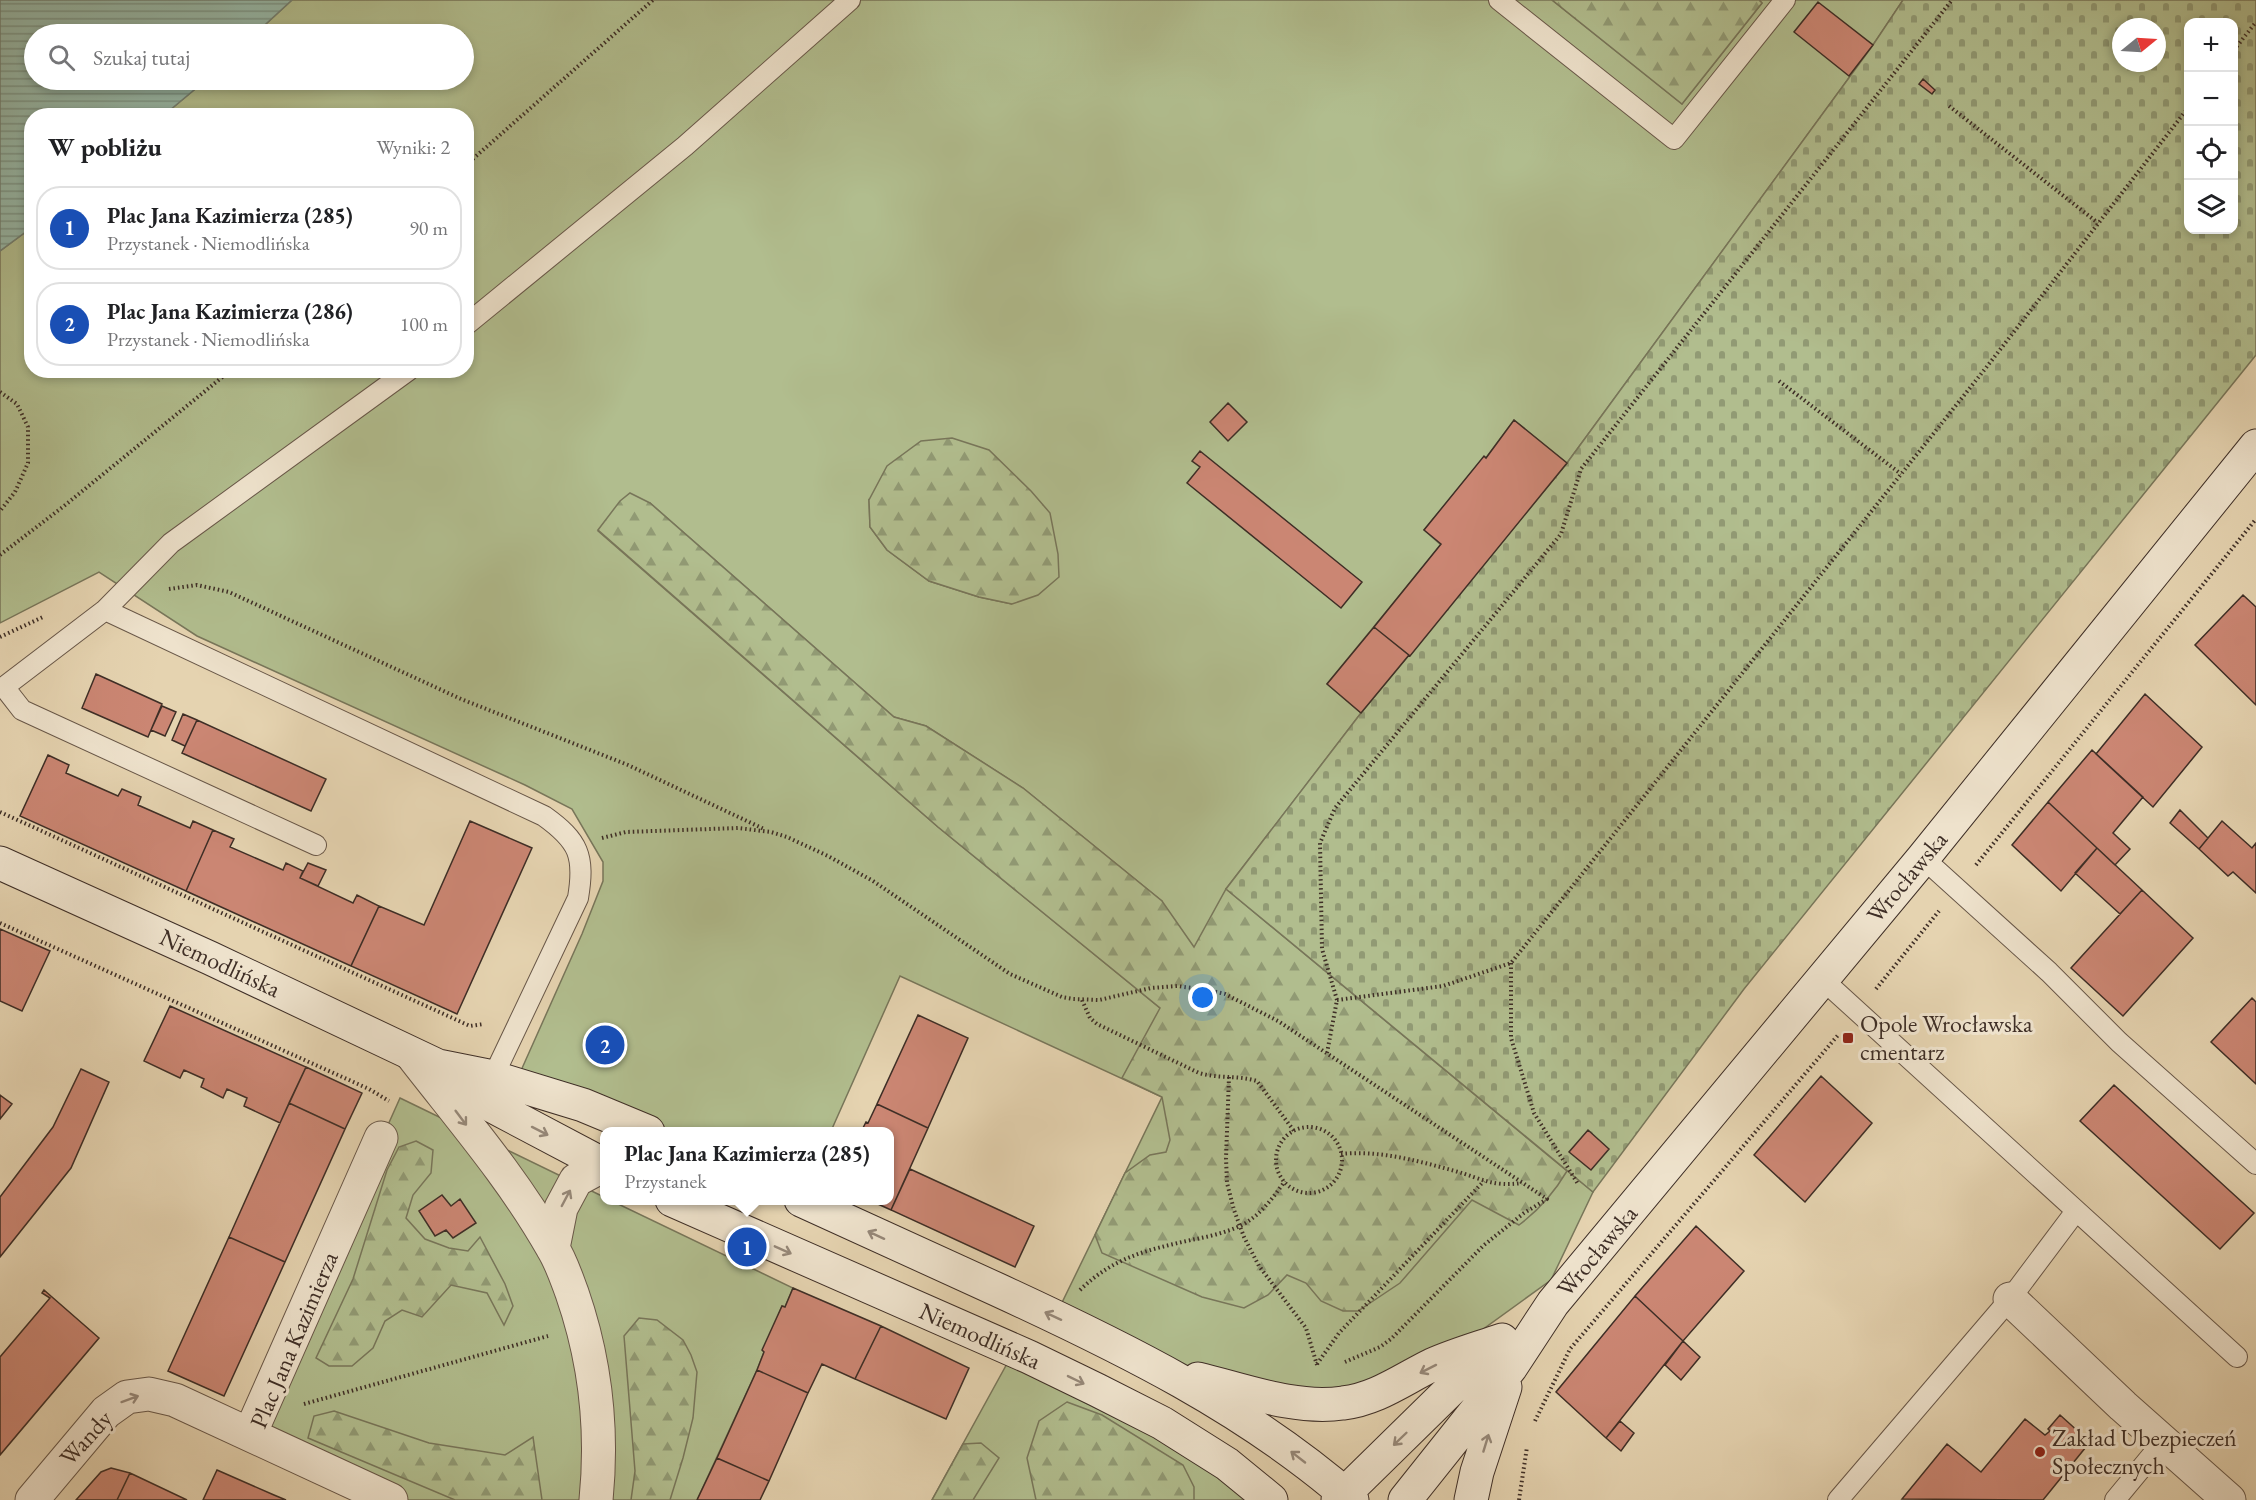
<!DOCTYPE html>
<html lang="pl">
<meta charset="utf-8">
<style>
body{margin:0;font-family:"EB Garamond",serif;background:#f6f6f6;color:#202124}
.controls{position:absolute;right:18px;top:18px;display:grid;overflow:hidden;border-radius:12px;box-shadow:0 3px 9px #0003}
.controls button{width:54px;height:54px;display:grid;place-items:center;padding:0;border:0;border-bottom:2px solid #e0e0e0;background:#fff;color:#202124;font:30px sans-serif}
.compass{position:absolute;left:2112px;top:18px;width:54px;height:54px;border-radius:50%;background:#fff;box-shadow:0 3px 9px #0003;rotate:72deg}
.you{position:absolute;left:1203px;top:998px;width:21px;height:21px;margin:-15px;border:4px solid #fff;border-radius:50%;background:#1a73e8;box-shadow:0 0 0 9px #1a73e833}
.badge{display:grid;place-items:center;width:39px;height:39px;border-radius:50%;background:#2563eb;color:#fff;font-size:20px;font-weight:700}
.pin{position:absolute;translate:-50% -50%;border:3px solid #fff;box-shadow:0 2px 6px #0006}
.popup{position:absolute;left:600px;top:1127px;width:294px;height:78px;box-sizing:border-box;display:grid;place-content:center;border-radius:12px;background:#fff;filter:drop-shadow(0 2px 4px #0005);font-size:20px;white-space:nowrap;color:#757577}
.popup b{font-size:22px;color:#202124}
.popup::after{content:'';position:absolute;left:50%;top:100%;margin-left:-12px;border:12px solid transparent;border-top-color:#fff}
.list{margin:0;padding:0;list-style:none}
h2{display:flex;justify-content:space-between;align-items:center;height:78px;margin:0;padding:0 24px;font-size:26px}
h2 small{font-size:20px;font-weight:400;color:#757577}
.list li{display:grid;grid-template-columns:39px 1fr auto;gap:18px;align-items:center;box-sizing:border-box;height:84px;margin:0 12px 12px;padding:0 12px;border:2px solid #e0e0e0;border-radius:24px}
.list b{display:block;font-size:22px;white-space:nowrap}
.list p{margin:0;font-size:20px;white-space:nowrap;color:#757577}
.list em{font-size:20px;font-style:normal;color:#757577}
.icon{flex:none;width:33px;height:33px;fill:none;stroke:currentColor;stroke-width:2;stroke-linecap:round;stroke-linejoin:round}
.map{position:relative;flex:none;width:2256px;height:1500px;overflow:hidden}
.search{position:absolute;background:#fff;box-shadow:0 3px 9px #0003;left:24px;top:24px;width:450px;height:66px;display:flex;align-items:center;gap:15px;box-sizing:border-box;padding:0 21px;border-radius:33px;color:#757577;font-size:22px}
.panel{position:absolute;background:#fff;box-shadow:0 3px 9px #0003;left:24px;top:108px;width:450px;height:270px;border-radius:24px}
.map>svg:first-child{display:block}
</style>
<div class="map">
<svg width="2256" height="1500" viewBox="0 0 2256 1500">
<defs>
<pattern id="forest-firs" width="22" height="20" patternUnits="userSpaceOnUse" patternTransform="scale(1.5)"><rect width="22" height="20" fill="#b1bd8e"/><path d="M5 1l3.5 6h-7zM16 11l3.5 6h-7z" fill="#919a74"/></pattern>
<pattern id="cemetery-stones" width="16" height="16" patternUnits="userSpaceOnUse" patternTransform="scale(1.5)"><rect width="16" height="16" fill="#b1bd8e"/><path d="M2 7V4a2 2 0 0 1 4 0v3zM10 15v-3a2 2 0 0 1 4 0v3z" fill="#919a74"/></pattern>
<pattern id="water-rules" width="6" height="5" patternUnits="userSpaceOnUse" patternTransform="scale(1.5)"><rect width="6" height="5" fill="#96b8a8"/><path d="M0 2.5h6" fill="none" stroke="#7c9689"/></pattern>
</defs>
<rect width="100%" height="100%" fill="#e5d3b0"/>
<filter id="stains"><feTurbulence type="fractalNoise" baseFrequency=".00333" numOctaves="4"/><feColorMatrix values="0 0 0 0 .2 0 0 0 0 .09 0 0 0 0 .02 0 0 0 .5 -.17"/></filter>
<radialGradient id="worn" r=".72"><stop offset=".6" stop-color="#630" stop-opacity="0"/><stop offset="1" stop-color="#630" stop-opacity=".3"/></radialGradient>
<path fill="#b1bd8e" stroke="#78765a" stroke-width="1.5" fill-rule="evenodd" d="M292,0H1552L1682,104L1762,3L1759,0H1903L1873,45L1567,463L1514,420L1486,458L1485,457L1424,530L1441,545L1327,684L1361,713L1226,889L1593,1192L1551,1280L1432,1366L1367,1398L1162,1370L1055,1317L1162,1097L900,976L831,1131H648L519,1075L582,934L603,881V862L572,809L525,785L197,636L99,572L0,623V251L31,228L32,370H466V116L164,115L206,80H464V34H255ZM869,500L1012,604L979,597L929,581L887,550L870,527ZM650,503L894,717L926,726L1023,788L1162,901L1160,1008L938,827L598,531Z
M400,1098L604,1197V1200L612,1201L793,1288L785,1307L782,1306L757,1370L697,1500H391L250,1434Z
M1014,1351L1271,1500H932Z"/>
<path fill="url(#forest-firs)" stroke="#78765a" stroke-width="1.5" d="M1552,0H1759L1762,3L1682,104Z
M952,438L989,450L1031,491L1050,513L1058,554L1059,577L1038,595L1012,604L979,597L929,581L887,550L870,527L869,500L887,466L921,441Z
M630,493L650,503L894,717L926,726L1023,788L1162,901L1194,947L1226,889L1567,1171C1554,1193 1539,1210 1519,1225L1472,1200L1400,1283L1358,1311H1343L1321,1301L1306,1283L1287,1275L1268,1295L1244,1308L1202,1297L1102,1253L1095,1235L1125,1173L1150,1155L1166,1152L1170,1140L1162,1097L1122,1078L1160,1008L938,827L598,530L620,501Z
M416,1141L433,1150L431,1173L413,1195L406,1218L425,1239L449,1248L468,1251L480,1237L505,1284L513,1306L504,1325L487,1293L451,1285L422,1317L402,1310L385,1321L373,1348L352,1366H329L316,1358L353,1279L387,1170L399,1147Z
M639,1318L657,1320L683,1340L691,1355L697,1372L693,1418L683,1458L670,1500H631L635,1471L624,1336Z
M1067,1402L1102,1415L1183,1465L1194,1487V1500H1036L1027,1458L1039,1421Z
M334,1411L429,1443L505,1455L533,1437L542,1500H455L308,1438L314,1416Z
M981,1443L999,1458L973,1500H932L963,1444Z"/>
<path fill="url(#cemetery-stones)" stroke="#78765a" stroke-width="1.5" fill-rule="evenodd" d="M1903,0H2256V355L1744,989L1593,1192L1226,889L1361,713L1567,463L1873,45ZM2188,22H2234V230H2188ZM2121,27H2157V63H2121Z"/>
<path fill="url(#water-rules)" stroke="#738174" stroke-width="1.5" d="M0,0H292L255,34H34V80H206L164,115L32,116L31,228L0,251Z"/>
<path fill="#cb8673" stroke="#3e2e26" stroke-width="1.5" d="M1818,2L1873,45L1849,76L1794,32Z
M1923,79L1935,90L1932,94L1919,84Z
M1228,403L1247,422L1228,441L1210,422Z
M1514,420L1567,463L1410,656L1374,627L1441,544L1424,530L1484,456L1486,458Z
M1200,451L1362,582L1341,608L1187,483L1200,467L1192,461Z
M2243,595L2256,607V705L2195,645Z
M1374,627L1409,655L1361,713L1327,684Z
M96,674L162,704L148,737L82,708Z
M2145,694L2202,747L2153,807L2096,754Z
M162,706L176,712L165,736L151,730Z
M183,714L197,720L185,746L172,740Z
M197,720L326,779L311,811L182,753Z
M2092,750L2143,797L2113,833L2130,849L2115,865L2048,802Z
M48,755L69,765L66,773L118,796L122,789L141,797L138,805L190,828L193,821L213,830L186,891L20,816Z
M2048,802L2097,848L2061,891L2012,845Z
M2180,810L2208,838L2199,849L2170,823Z
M470,821L532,848L457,1014L351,966L379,906L424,925Z
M2222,821L2252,848L2256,843V893L2233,872L2228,876L2199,849Z
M213,830L234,839L230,847L283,870L286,863L303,871L300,878L353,903L357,895L379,906L351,966L186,891Z
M2097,848L2142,890L2120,914L2075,873Z
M308,863L326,870L318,886L300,878Z
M2142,890L2193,938L2123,1016L2071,968Z
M0,929L50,951L22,1011L0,1001Z
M2252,998L2256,1002V1084L2211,1042Z
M170,1006L306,1067L280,1123L244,1106L247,1098L227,1089L223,1098L201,1087L204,1079L184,1070L180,1078L144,1061Z
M918,1015L968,1038L928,1128L877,1104Z
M306,1067L362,1093L345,1129L289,1103Z
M81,1069L109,1082L71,1168L0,1257V1197L53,1127Z
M1821,1076L1872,1123L1805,1202L1754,1155Z
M2114,1085L2254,1213L2220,1249L2080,1121Z
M0,1095L12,1104L0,1119Z
M289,1103L345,1129L285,1262L229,1237Z
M877,1104L928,1128L891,1210L869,1200H890V1132H861L866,1122L868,1123Z
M1588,1130L1609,1149L1591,1170L1569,1152Z
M910,1169L1034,1226L1015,1267L891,1210Z
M442,1195L451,1206L460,1199L476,1223L453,1238L446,1230L435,1236L419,1211Z
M1696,1226L1744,1271L1683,1341L1635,1296Z
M229,1237L285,1262L224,1396L168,1371Z
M793,1288L881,1326L855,1379L822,1364L808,1393L757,1370L764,1352L762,1350L782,1306L785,1307Z
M44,1290L99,1338L0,1455V1357L50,1298L42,1293Z
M1635,1296L1683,1341L1606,1438L1556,1392Z
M881,1326L969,1368L946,1419L855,1379Z
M1683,1341L1700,1357L1681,1380L1665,1365Z
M757,1370L808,1393L769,1481L717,1458Z
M2060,1415L2090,1442L2043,1500L1902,1499L1947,1444L1981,1472L2025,1419L2045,1435L2050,1431L2048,1429Z
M1620,1421L1634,1433L1621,1451L1606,1438Z
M717,1458L769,1481L760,1500H697Z
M111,1468L130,1473L117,1500H76L101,1472Z
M217,1470L274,1495L286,1500H203Z
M130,1473L187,1500H117Z"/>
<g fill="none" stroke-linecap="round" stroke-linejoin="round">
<g stroke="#685748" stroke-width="22">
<path id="lane" d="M1499,0L1674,139L1785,0
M466,325L685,146L850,0
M105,610L544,816C579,841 585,856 578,898L493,1077
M316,845L22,710L4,687L105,610L171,543L409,370
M1923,858L2049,972L2119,1042L2256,1164
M1822,979L2237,1357
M1838,1500L2010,1299L2076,1211
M2115,1500L2163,1442"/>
</g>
<g stroke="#685748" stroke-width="35">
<path id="street" d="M412,1055C460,1117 513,1178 552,1247C561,1261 566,1277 572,1293C595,1359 603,1430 596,1500
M553,1248L561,1208L576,1180L604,1165
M2010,1299L2123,1406L2229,1500
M250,1434L381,1138
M32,1500L106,1412L127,1397L149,1394L175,1400L391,1500"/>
</g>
<g stroke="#3e2e26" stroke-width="35">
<path id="secondary" d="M0,863L210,958L438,1066L488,1076L583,1105L648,1132
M442,1069L481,1100L604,1165
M672,1200L1029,1357L1097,1390L1162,1423L1227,1464L1271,1500
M801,1200C866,1230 931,1260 996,1289C1122,1347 1247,1408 1352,1500
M1198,1379C1244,1390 1295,1410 1343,1403C1377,1399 1403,1379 1432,1365C1454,1355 1479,1348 1502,1340
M1338,1500L1492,1349
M1405,1500L1511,1367L1553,1303L1923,858L2256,446
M1471,1500L1477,1472L1505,1387"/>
</g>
<path stroke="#3e2e26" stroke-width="4" stroke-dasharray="1.5 3" stroke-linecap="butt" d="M2234,50L2256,22
M1949,106L2098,223
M466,165L653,0
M1779,381L1901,474
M0,392L17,404L28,427V463L15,492L0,511
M0,555L64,506L231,370
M169,589L197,585L229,592L461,699L628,765L764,829
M0,637L43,617
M0,812L470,1026L484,1024
M602,838L626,832L738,828L771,832L787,837L828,856L873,881L1010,974L1062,997L1073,999L1099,1000L1151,988L1177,986L1208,990L1225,994L1278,1021L1547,1199L1524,1213L1484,1245L1391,1339L1380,1347L1345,1362
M1976,865L2256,519
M0,923L369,1089L389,1101
M1511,963V1038L1534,1113L1578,1184
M1876,989L1939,911
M1082,1000L1090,1018L1097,1024L1199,1073C1219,1079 1238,1075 1257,1081L1294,1131
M1337,1000L1443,986L1511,963L1985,369L2188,108
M1327,1053L1337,1000L1322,949L1320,843L1335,808L1561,534L1581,469L1952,0
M1229,1077L1226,1158L1227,1183L1234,1210L1244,1237L1259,1266L1306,1328L1317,1365
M1276 1160a33 33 0 1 1 66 0a33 33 0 1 1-66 0Z
M1341,1154C1380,1150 1418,1161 1455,1171C1483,1179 1492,1187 1522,1183
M1080,1290C1114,1257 1147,1250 1191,1240C1207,1237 1225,1233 1240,1226C1260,1216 1272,1199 1285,1181
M1317,1364L1339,1333L1484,1181
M304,1404L548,1336
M1535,1421L1570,1349L1839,1034
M1519,1500L1527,1447"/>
<use href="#lane" stroke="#eee2cc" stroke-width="20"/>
<use href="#street" stroke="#eee2cc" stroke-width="33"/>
<use href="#secondary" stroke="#eee2cc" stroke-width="33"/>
</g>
<defs><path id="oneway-shaft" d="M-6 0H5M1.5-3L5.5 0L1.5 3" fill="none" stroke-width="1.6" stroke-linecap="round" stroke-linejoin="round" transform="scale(1.5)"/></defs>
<g stroke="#968879">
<use href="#oneway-shaft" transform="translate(461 1118) rotate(53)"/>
<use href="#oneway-shaft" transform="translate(540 1131) rotate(27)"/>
<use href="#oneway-shaft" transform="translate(566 1198) rotate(-62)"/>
<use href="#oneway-shaft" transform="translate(876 1235) rotate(-155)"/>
<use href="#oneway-shaft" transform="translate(783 1250) rotate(24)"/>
<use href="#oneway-shaft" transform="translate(1053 1316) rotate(-155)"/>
<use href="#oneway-shaft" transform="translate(1428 1369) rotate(153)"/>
<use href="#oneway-shaft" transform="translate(1076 1380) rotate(26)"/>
<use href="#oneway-shaft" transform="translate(130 1399) rotate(-20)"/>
<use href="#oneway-shaft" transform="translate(1400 1439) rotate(136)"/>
<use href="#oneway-shaft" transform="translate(1486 1443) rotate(-73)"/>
<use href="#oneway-shaft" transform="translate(1298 1457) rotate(-142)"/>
</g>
<g fill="#8f2418" stroke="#eee2cc" stroke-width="2">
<rect x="1842" y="1032" width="12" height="12" rx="3"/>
<circle cx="2040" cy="1452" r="6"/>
</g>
<g text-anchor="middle" stroke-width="6" stroke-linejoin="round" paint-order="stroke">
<g font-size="24" fill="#3e2e26" stroke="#eee2cc">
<text transform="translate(1907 877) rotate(-50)" y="8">Wrocławska</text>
<text transform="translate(220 963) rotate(25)" y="8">Niemodlińska</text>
<text transform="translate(1597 1251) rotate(-50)" y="8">Wrocławska</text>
<text transform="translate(980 1336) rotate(24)" y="8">Niemodlińska</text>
<text transform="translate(294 1340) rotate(-67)" y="8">Plac Jana Kazimierza</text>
<text transform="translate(86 1438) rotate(-48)" y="8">Wandy</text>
</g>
<g font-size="24" fill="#3e2e26" stroke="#eee2cc" text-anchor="start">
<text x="1860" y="1032">Opole Wrocławska<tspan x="1860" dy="28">cmentarz</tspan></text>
<text x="2052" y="1446">Zakład Ubezpieczeń<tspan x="2052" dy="28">Społecznych</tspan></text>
</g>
</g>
<rect width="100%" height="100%" filter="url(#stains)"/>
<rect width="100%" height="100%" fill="url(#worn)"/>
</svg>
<div class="controls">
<button>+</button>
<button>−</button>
<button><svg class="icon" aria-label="locate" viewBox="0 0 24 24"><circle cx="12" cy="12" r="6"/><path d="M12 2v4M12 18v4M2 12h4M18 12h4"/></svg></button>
<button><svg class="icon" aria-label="layers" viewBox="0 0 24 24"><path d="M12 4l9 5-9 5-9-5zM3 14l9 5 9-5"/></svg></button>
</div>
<svg class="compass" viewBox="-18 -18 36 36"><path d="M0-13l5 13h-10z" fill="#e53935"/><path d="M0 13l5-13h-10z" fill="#757577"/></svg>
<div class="you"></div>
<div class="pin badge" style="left:747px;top:1247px;background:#1a4fb4">1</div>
<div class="popup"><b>Plac Jana Kazimierza (285)</b>Przystanek</div>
<div class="pin badge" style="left:605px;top:1045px;background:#1a4fb4">2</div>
<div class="search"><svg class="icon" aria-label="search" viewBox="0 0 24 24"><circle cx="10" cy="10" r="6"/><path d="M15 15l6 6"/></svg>Szukaj tutaj</div>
<section class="panel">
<h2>W pobliżu<small>Wyniki: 2</small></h2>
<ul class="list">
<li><span class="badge" style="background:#1a4fb4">1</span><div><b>Plac Jana Kazimierza (285)</b><p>Przystanek · Niemodlińska</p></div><em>90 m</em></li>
<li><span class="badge" style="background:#1a4fb4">2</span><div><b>Plac Jana Kazimierza (286)</b><p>Przystanek · Niemodlińska</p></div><em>100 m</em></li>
</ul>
</section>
</div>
